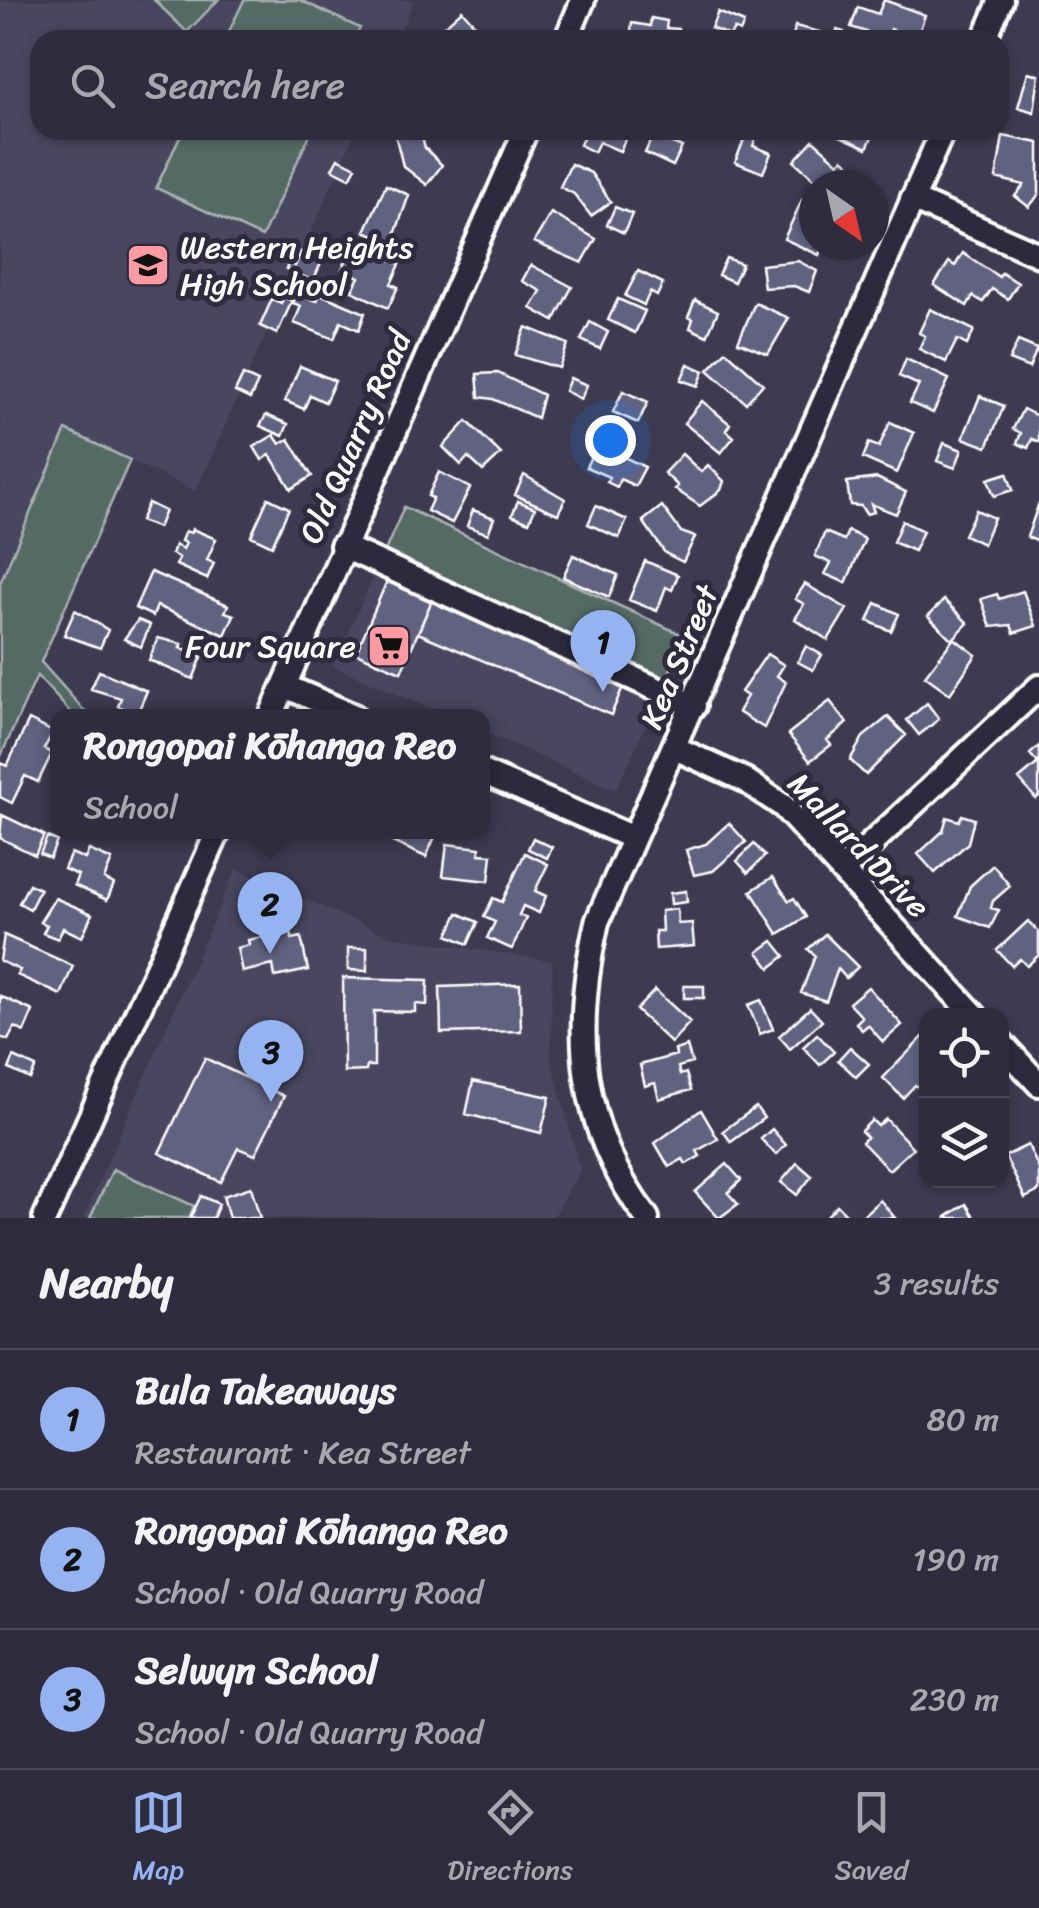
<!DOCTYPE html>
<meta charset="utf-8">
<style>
body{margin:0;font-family:Sriracha,sans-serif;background:#363444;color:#f1f3f6}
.controls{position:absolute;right:30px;bottom:30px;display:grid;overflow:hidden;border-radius:20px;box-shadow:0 2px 8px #0004}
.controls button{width:90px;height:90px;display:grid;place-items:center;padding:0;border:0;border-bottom:2px solid #494857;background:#2e2c3d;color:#f1f3f6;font:50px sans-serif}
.compass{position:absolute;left:799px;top:170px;width:90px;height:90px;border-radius:50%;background:#2e2c3d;box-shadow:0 2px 8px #0004;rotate:146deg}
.you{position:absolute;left:610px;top:440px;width:35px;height:35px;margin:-25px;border:8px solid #fff;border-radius:50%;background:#1a73e8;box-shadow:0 0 0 15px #1a73e833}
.badge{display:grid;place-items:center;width:65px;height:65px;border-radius:50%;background:#95b2f1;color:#111;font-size:32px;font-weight:700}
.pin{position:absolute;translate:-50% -82px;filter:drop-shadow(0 2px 5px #0008)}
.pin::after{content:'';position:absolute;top:52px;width:35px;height:30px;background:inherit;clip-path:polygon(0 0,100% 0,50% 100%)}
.popup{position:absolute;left:50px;top:709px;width:440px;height:130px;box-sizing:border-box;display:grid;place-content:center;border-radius:20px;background:#2e2c3d;filter:drop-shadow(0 2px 8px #0005);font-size:32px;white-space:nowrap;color:#a7a7b0}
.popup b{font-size:38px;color:#f1f3f6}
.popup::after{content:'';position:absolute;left:50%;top:100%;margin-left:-20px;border:20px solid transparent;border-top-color:#2e2c3d}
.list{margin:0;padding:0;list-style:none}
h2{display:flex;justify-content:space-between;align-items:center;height:130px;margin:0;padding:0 40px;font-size:42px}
h2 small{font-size:32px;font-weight:400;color:#a7a7b0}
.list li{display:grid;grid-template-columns:65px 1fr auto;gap:30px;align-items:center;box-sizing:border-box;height:140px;padding:0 40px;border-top:2px solid #494857}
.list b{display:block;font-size:38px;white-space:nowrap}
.list p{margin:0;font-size:32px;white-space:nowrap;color:#a7a7b0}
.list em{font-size:32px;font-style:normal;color:#a7a7b0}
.icon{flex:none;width:55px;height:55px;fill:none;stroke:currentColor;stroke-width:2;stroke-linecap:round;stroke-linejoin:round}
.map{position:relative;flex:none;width:1039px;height:1218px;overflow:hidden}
.search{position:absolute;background:#2e2c3d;box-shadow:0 2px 8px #0004;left:30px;right:30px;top:30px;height:110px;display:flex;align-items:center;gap:25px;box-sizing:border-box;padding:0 35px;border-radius:30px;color:#a7a7b0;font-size:38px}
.sheet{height:550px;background:#2e2c3d}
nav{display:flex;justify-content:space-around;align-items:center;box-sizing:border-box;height:140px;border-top:2px solid #494857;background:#2e2c3d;font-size:28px;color:#a7a7b0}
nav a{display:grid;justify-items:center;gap:5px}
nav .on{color:#95b2f1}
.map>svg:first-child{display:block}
</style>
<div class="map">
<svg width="1039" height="1218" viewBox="0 0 1039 1218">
<rect width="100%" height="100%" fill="#3e3b51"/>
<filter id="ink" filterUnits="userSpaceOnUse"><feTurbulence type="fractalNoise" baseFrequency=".01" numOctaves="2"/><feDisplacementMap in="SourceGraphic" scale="20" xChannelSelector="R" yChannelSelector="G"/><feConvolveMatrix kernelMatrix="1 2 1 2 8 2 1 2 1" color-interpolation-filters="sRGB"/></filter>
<g filter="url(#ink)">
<path fill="#49475f" d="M0,0H414L396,40H40V130H356L196,491L66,431L0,583Z
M382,558L664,685L616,790L483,731L482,716H448L333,666Z
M236,869L389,936L552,961L551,1059L580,1170L553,1218H83Z"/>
<path fill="#546a65" stroke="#aab4b2" stroke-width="2.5" d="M154,0H218L187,32Z
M244,0H300L360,28L354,40H225Z
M183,130H312L262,237L156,188Z
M66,430L130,460L41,662L89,716H74L37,676L0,758V583Z
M404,507L685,636L664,685L382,558Z
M113,1169L194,1206L189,1218H90Z"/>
<path fill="#626280" stroke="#fff" stroke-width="2.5" d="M884,0L925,15L917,38L891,29L887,39L851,27L858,7L878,14Z
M462,10L488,40H454L443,27Z
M718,12L744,23L740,32L734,29L730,36L711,28Z
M651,18L667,21L666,28L678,29L677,40H630L632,23L650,26Z
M795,26L836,36L837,30L844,32L845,40H784L793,38Z
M427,30L446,39L445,40H411L414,35L423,39Z
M1028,72L1039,75L1034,112L1018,107Z
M420,130L425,148L442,165L427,185L403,166L395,134Z
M586,130H629L620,151L599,142L594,152L580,145Z
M748,130L758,132L753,146L771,153L763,173L735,162Z
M827,130H875L867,148Z
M653,135L682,147L673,166L645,153Z
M1003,136L1039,143V194L1029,207L1015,196L1024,185L996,178Z
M813,140L839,163L843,158L858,171L846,185H821L794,161Z
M338,158L356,167L350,178L332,169Z
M571,164L591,173L611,202L591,216L574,194L560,187Z
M386,185L409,195L392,243L365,231Z
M802,200L814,206V245H823L819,255L784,239Z
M615,207L632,214L624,233L607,225Z
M551,213L596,239L582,263L534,242Z
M369,249L400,264L391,284L398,287L388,308L352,291L359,277L342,269L349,255L363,261Z
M301,252L322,261L313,281L286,269L289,263L295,266Z
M963,253L999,277L1002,273L1018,283L1008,299L992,289L983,302L973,296L967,306L934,285L949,262L955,266Z
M726,258L742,264L734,282L718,275Z
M798,261L817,271L809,292L794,286L764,288L761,265Z
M531,265L572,287L554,321L531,308L541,291L522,281Z
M638,271L663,283L657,296L650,292L644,305L625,296Z
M299,287L314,293L311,299L317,301L320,294L365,313L359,330L341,322L334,339L294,323L301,306L293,303Z
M284,297L292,301L277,334L260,326L272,299L281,303Z
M618,299L645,311L635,333L608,320Z
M695,300L718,311L707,336L690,328L693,319L688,317Z
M755,303L789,318L768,354L738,342Z
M930,309L974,330L967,345L957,340L946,362L919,349L925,336L919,333Z
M590,322L608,332L600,349L581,340Z
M526,327L568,344L559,368L515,355Z
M1018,341L1037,349L1029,368L1009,360Z
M726,351L763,384L746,403L708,370Z
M906,359L949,379L933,413L910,403L919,385L899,376Z
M688,364L704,371L698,386L681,380Z
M300,366L335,381L325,402L310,395L304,409L285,401Z
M498,373L543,395L537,418L493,399L479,397L477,374Z
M243,375L258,382L250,399L235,392Z
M570,378L587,385L581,399L565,391Z
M623,391L648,402L638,423L613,412Z
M980,396L1004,406L987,447L963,438Z
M702,401L730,424L726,430L734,437L721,453L684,423Z
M1023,409L1039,417V442L1032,439L1028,448L1017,443L1021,433L1013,429Z
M266,415L288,424L283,436L260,426Z
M467,421L501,454L483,471L468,457L461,465L443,447Z
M890,422L914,433L897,473L863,458L869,443L879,447Z
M274,435L280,444L289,439L312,476L291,489L270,455L262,460L254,447Z
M944,443L962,450L955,468L937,461Z
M597,444L645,467L635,486L620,479L617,487L607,482L609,477L586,467Z
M682,454L701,472L708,465L724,481L721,490L700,506L675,489L678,486L664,473Z
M439,472L470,488L452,523L427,511L433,498L428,496Z
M1007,473L1013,490L994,496L988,479Z
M524,475L565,499L558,514L515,495Z
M877,478L906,492L896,514L871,504L874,512L866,514L861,506L850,505L847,482Z
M268,498L289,508L272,546L251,536Z
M518,501L535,508L529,522L512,515Z
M148,503L165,511L158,528L140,521Z
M1039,503V542L1027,537Z
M596,506L627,520L619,538L588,524Z
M662,506L681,532L695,537L683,562L665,553L643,521Z
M473,510L494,518L488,534L467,526Z
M976,510L994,518L983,544L964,535Z
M902,521L923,531L914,551L893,542Z
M192,529L216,539L207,560L214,563L207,579L176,565L179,558L172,554L175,545L183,549L186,543L181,541L185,531L191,533Z
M848,531L865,539L846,583L825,574L831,563L815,556L825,532L844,540Z
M573,555L618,575L609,597L563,577Z
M645,561L678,575L672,590L666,587L657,611L629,600Z
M151,572L228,605L225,612L234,615L225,635L157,606L153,616L135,608Z
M387,581L432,600L401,672L356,653Z
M805,584L847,609L828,640L795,619L804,604L795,599Z
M1023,591L1036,626L1014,633L1011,625L991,627L981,599L997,594L999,599Z
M432,600L625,682L611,715L418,633Z
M944,600L968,623L952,640L928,616Z
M876,603L899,614L891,631L868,621Z
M75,610L108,630L100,648L64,635Z
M138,620L150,625L141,647L124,639Z
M158,638L182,644L180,648L202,657L193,679L149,660Z
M954,638L976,655L950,694L925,676Z
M806,646L822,655L813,670L798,662Z
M767,654L784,665L777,676L786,682L764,728L738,712L747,696L741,692Z
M99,671L147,691L137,714L118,706L121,698L91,689Z
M830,701L847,723L827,740L831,745L810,761L788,734Z
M927,703L939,719L919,735L907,720Z
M888,717L906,735L866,775L850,760L863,737Z
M29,720L53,732L44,749L52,753L38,782L25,776L12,803L0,797V763L7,766Z
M1039,746V796L1036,799L1019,779L1038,763L1030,754Z
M2,815L44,835L35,855L0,838Z
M962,815L974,819L968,843L935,873L918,854L943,831L947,817L959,821Z
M729,823L746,842L713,871L694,875L686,850L706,844Z
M386,832H437L426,857L383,838Z
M47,837L57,841L50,858L40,854Z
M533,838L552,847L547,858L528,849Z
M447,844L480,848L479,854L492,855L489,881L443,876Z
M754,844L765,856L748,873L737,861Z
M89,850L112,860L104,879L114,884L107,900L74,885L78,875L64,869L71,853L85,859Z
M525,853L548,864L535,891L546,896L539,913L523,906L519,915L526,918L512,949L487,938L495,922L484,917L493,898L502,902Z
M993,865L1010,886L993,901L991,908L999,910L990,928L958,916L970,886Z
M773,877L789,901L794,898L806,917L778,934L751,891Z
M29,884L40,889L30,909L19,903Z
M686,891L687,902L671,904L670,893Z
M55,898L92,914L82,937L63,928L58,939L43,933L47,925L40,922Z
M263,909L280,910L279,928H262Z
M677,909L678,924L692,923L694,946L656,949L655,931H662L661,911Z
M458,913L478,922L468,944L448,935Z
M1028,921L1039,932V955L1027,966L1020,959L1012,966L997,950Z
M291,931L292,939L301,937L308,970L275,977L273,965L242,972L237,948L249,945L248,940Z
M825,934L858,967L846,978L838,969L826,1001L801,993L815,956L808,949Z
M4,935L73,966L61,995L17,975L20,970L0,961Z
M773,941L785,956L770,968L758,952Z
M348,948H367V971L348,970Z
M343,978L428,980L427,1005L415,1004V1012L374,1011V1066H367L366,1071L344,1072Z
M520,984L521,1031L441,1033L440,987Z
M684,986H704V998H684Z
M868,987L902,1025L883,1042L868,1025L862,1030L856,1023L862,1017L849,1003Z
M655,990L690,1022L671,1043L636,1010Z
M0,996L33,1011L24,1032L15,1027L8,1040L0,1037Z
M761,1000L773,1029L760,1034L748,1005Z
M810,1008L822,1021L790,1049L779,1036Z
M817,1034L834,1052L820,1065L803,1047Z
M926,1034V1074L922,1079L926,1092L915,1085L903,1098L883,1078Z
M687,1046L692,1063L678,1067L680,1075L686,1073L691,1090L659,1099L655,1083L645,1086L640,1065L676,1055L675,1050Z
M850,1047L869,1064L856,1077L838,1060Z
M14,1057L36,1067L30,1079L9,1069Z
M205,1058L284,1096L255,1155L238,1148L221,1182L159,1153Z
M473,1081L550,1097L541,1133L466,1114Z
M756,1107L764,1118L731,1142L723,1131Z
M701,1110L718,1139L697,1151L700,1156L686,1164L683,1159L669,1167L655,1143Z
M886,1119L913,1148L889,1170L862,1142L867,1137L861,1131L872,1120L878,1126Z
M772,1129L786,1145L776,1155L761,1139Z
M1028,1145L1039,1169V1191L1025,1198L1005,1156Z
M797,1163L812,1176L797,1195L781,1182Z
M727,1164L741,1180L728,1193L738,1204L719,1218L695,1192Z
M251,1187L260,1218H229L223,1196Z
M201,1196L219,1204L213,1218H190Z
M880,1200L895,1218H860Z
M966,1204L975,1218H946V1217Z
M837,1205L850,1218H825Z"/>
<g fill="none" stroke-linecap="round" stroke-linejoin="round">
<g stroke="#fff" stroke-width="30">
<path id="minor" d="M566,40L583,0
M984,40L1001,0
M912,199L1039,255
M342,546L694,706
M285,686L354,716
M271,716L526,130
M675,748L745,780L783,806L975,1016
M482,772L631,837
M842,871L1039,687
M1002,1044L1039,1084
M45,1218L218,832
M647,1218C578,1127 572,1031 597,922L943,130"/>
</g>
<use href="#minor" stroke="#2f2a3d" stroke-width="22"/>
</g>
</g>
<defs>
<g id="school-square" transform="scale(2.25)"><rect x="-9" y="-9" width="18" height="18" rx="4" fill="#ff9aa2" stroke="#2f2a3d"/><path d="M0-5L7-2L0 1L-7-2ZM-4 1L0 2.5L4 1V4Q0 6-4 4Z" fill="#111"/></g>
<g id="supermarket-square" transform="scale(2.25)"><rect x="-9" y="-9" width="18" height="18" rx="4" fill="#ff9aa2" stroke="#2f2a3d"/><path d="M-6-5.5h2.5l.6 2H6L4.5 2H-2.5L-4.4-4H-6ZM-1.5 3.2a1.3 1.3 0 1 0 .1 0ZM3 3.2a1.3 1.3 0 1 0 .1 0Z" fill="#111"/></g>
</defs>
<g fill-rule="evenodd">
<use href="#school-square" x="148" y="265"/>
<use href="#supermarket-square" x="389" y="646"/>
</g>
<g text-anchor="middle" stroke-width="10" stroke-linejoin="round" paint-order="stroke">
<g font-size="32" fill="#fff" stroke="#2f2a3d" text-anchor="start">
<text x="180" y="258">Western Heights<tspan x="180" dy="37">High School</tspan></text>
<text x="356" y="657" text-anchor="end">Four Square</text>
</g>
<g font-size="32" fill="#fff" stroke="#2f2a3d">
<text transform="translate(355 437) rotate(-66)" y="11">Old Quarry Road</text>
<text transform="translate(679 657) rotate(-67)" y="11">Kea Street</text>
<text transform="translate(859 845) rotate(46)" y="11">Mallard Drive</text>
</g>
</g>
</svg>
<div class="controls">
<button><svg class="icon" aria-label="locate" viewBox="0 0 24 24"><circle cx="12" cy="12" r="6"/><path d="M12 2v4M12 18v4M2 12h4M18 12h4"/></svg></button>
<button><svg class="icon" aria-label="layers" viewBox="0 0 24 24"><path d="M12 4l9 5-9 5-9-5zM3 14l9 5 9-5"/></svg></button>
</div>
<svg class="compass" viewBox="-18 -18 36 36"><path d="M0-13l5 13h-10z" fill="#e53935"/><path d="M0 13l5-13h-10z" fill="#a7a7b0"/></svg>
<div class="you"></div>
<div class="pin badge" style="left:603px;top:692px">1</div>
<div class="pin badge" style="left:270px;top:954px">2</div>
<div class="popup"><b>Rongopai Kōhanga Reo</b>School</div>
<div class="pin badge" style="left:271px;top:1102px">3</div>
<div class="search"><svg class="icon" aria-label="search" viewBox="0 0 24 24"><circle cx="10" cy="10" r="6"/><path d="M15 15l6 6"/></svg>Search here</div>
</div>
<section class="sheet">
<h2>Nearby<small>3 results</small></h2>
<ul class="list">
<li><span class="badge">1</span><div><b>Bula Takeaways</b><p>Restaurant · Kea Street</p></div><em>80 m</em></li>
<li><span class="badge">2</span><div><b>Rongopai Kōhanga Reo</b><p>School · Old Quarry Road</p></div><em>190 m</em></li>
<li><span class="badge">3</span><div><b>Selwyn School</b><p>School · Old Quarry Road</p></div><em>230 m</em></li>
</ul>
</section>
<nav>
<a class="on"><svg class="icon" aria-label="map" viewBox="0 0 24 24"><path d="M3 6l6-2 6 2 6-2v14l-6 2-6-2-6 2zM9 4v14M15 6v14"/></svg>Map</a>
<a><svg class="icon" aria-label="directions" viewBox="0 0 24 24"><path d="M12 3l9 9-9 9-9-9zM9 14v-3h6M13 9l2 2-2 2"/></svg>Directions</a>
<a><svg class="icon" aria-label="saved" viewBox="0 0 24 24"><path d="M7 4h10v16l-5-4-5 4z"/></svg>Saved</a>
</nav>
